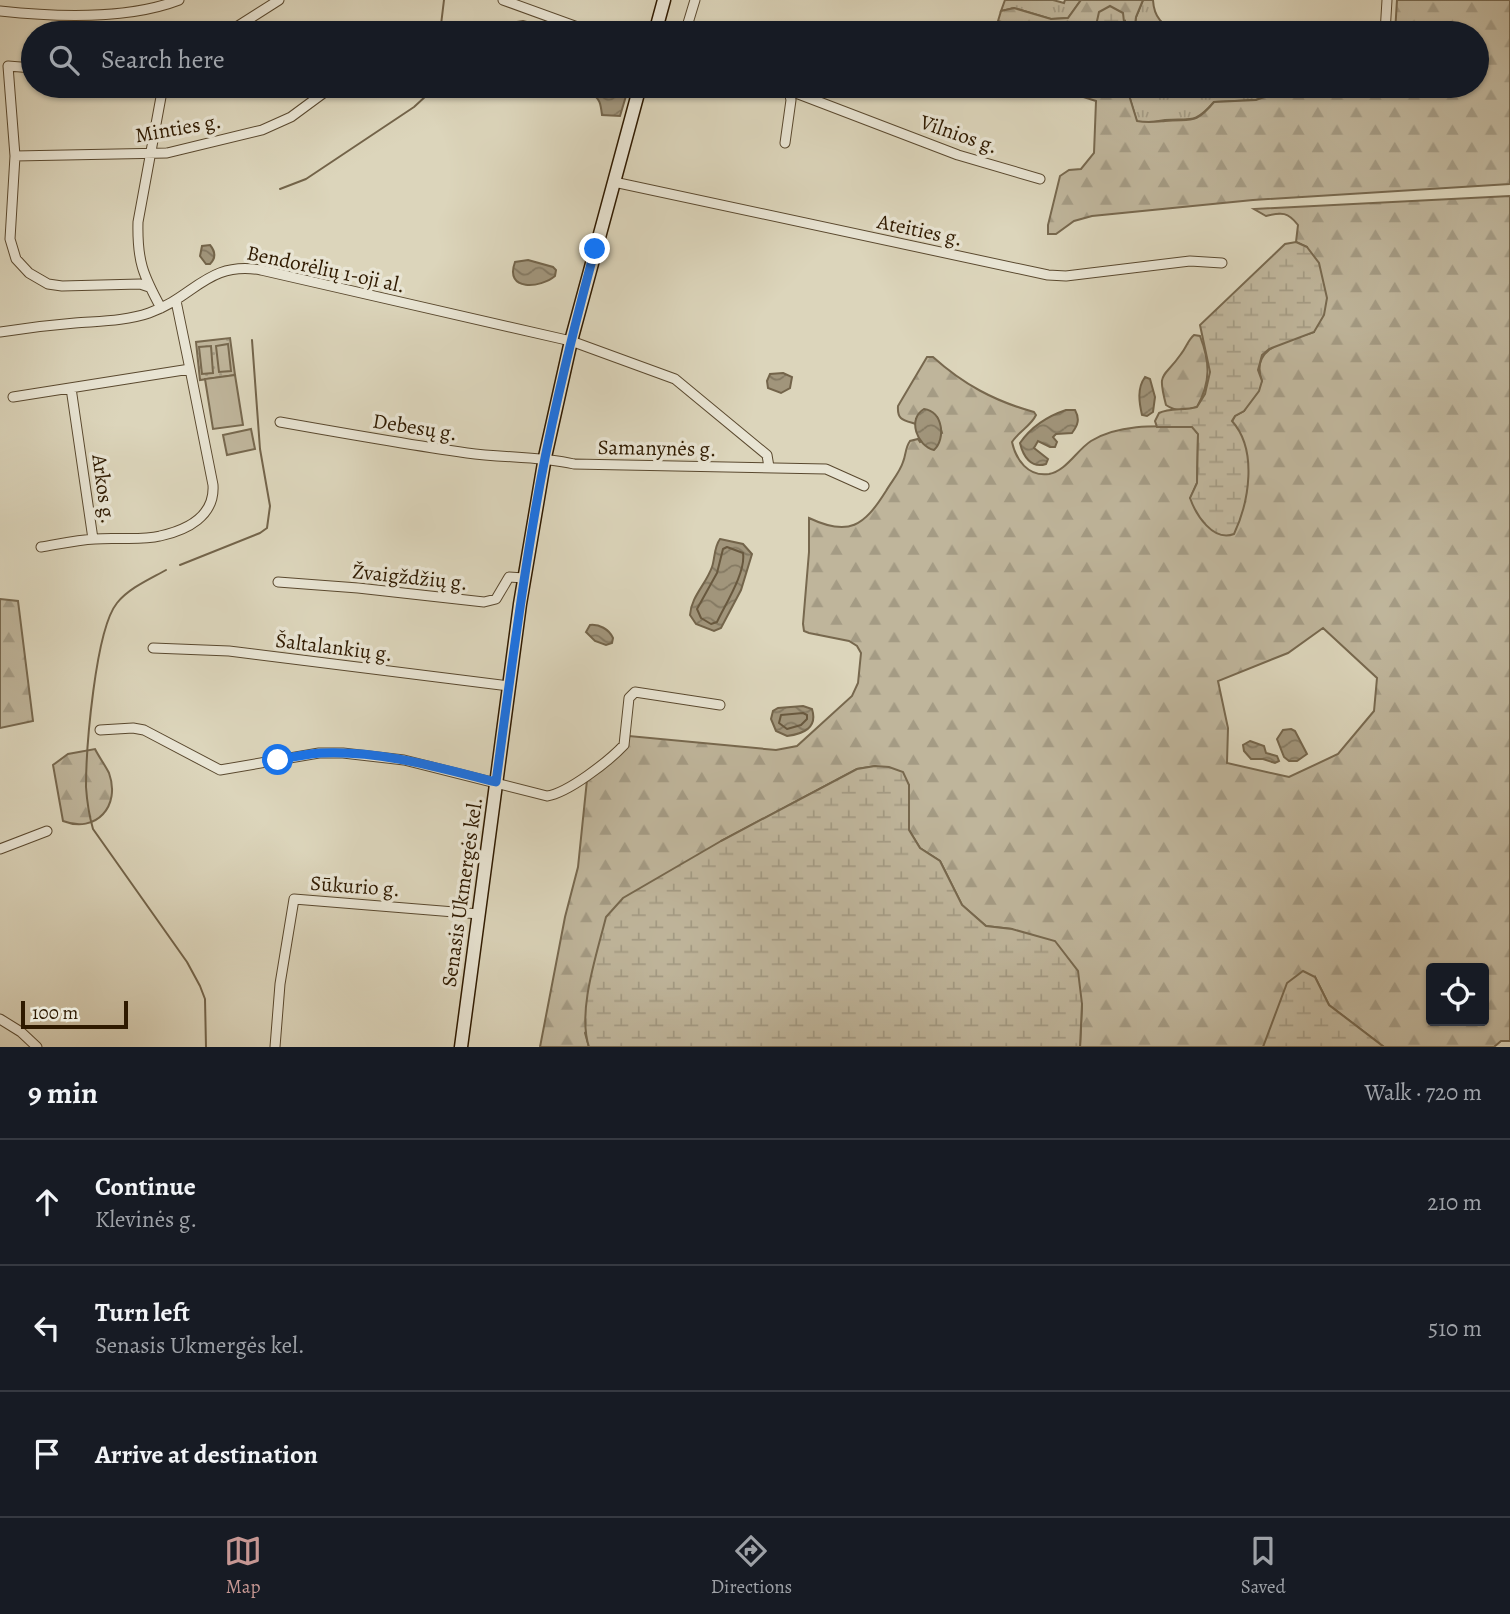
<!DOCTYPE html>
<meta charset="utf-8">
<style>
body{margin:0;font-family:Alegreya,serif;background:#20242c;color:#f1f3f6}
.controls{position:absolute;right:21px;bottom:21px;display:grid;overflow:hidden;border-radius:7px;box-shadow:0 2px 5px #0004}
.controls button{width:63px;height:63px;display:grid;place-items:center;padding:0;border:0;border-bottom:2px solid #363941;background:#171b24;color:#f1f3f6;font:35px sans-serif}
.scale{position:absolute;left:21px;bottom:18px;width:107px;box-sizing:border-box;padding-left:7px;border:4px solid #2f1a00;border-top:0;font-size:19px;line-height:24px;white-space:nowrap;color:#2f1a00;-webkit-text-stroke:5px #e8e4d3;paint-order:stroke}
.stop{position:absolute;width:21px;height:21px;margin:-16px;border:5px solid #1a73e8;border-radius:50%;background:#fff}
.stop.end{background:#1a73e8;border-color:#fff;box-shadow:0 2px 7px #0008}
.list{margin:0;padding:0;list-style:none}
h2{display:flex;justify-content:space-between;align-items:center;height:91px;margin:0;padding:0 28px;font-size:30px}
h2 small{font-size:23px;font-weight:400;color:#9ea1a6}
.list li{display:grid;grid-template-columns:46px 1fr auto;gap:21px;align-items:center;box-sizing:border-box;height:126px;padding:0 28px;border-top:2px solid #363941}
.list b{display:block;font-size:26px;white-space:nowrap}
.list p{margin:0;font-size:23px;white-space:nowrap;color:#9ea1a6}
.list em{font-size:23px;font-style:normal;color:#9ea1a6}
.icon{flex:none;width:38px;height:38px;fill:none;stroke:currentColor;stroke-width:2;stroke-linecap:round;stroke-linejoin:round}
.map{position:relative;flex:none;width:1510px;height:1047px;overflow:hidden}
.search{position:absolute;background:#171b24;box-shadow:0 2px 5px #0004;left:21px;right:21px;top:21px;height:77px;display:flex;align-items:center;gap:18px;box-sizing:border-box;padding:0 24px;border-radius:38px;color:#9ea1a6;font-size:26px}
.sheet{height:469px;background:#171b24}
nav{display:flex;justify-content:space-around;align-items:center;box-sizing:border-box;height:98px;border-top:2px solid #363941;background:#171b24;font-size:19px;color:#9ea1a6}
nav a{display:grid;justify-items:center;gap:4px}
nav .on{color:#c59692}
.map>svg:first-child{display:block}
</style>
<div class="map">
<svg width="1510" height="1047" viewBox="0 0 1510 1047">
<defs>
<pattern id="grass-tufts" width="24" height="20" patternUnits="userSpaceOnUse" patternTransform="scale(1.75)"><rect width="24" height="20" fill="#bfb59b"/><path d="M3 7l-1-3M5 7V3M7 7l1-3M15 17l-1-3M17 17v-4M19 17l1-3" fill="none" stroke="#a49b84"/></pattern>
<pattern id="forest-firs" width="22" height="20" patternUnits="userSpaceOnUse" patternTransform="scale(1.75)"><rect width="22" height="20" fill="#bfb59b"/><path d="M5 1l3.5 6h-7zM16 11l3.5 6h-7z" fill="#a49b84"/></pattern>
<pattern id="wetland-marsh" width="20" height="14" patternUnits="userSpaceOnUse" patternTransform="scale(1.75)"><rect width="20" height="14" fill="#bfb59b"/><path d="M1 5h8M5 5V1M11 12h8M15 12V8" fill="none" stroke="#a49b84"/></pattern>
<pattern id="park-dots" width="8" height="8" patternUnits="userSpaceOnUse" patternTransform="scale(1.75)"><rect width="8" height="8" fill="#bfb59b"/><path d="M2 2h.1M6 6h.1" fill="none" stroke="#a49b84" stroke-width="1.8" stroke-linecap="round"/></pattern>
<pattern id="water-waves" width="16" height="10" patternUnits="userSpaceOnUse" patternTransform="scale(1.75)"><rect width="16" height="10" fill="#a1957b"/><path d="M0 5q4-4 8 0t8 0" fill="none" stroke="#847962"/></pattern>
</defs>
<rect width="100%" height="100%" fill="#dcd5bb"/>
<filter id="stains"><feTurbulence type="fractalNoise" baseFrequency=".00286" numOctaves="4"/><feColorMatrix values="0 0 0 0 .2 0 0 0 0 .09 0 0 0 0 .02 0 0 0 .5 -.17"/></filter>
<radialGradient id="worn" r=".72"><stop offset=".6" stop-color="#630" stop-opacity="0"/><stop offset="1" stop-color="#630" stop-opacity=".3"/></radialGradient>
<path fill="url(#grass-tufts)" stroke="#77684e" stroke-width="2" d="M1005,0H1053L1064,3L1065,0H1081L1068,18L1051,19L1014,8L1001,11Z
M1143,0H1153C1154,18 1162,24 1177,33H1134L1136,17Z
M1129,86H1269L1267,96L1256,100L1214,102C1194,125 1191,118 1165,120C1155,122 1148,123 1137,122L1128,92Z"/>
<path fill="url(#forest-firs)" stroke="#77684e" stroke-width="2" fill-rule="evenodd" d="M1081,0H1143L1136,17L1134,33H1123L1125,30V21L1099,31L1101,33H1040L998,21L1001,11L1014,8L1051,19L1068,18Z
M1397,0H1510V184L1253,200L1092,216L1074,221L1056,234H1048V225L1060,176L1069,170L1081,169L1094,153L1096,101L1049,86H1129L1128,92L1137,121C1147,123 1154,122 1165,121C1191,118 1194,126 1214,102L1256,100L1267,96L1269,86H1477V33H1395Z
M1510,196V1041H1501L1494,1047H1384L1329,1005L1315,977L1263,1047H1080L1082,1004L1012,929L986,926L962,905L940,861L920,848L909,830V785L875,766L857,769L721,841L585,1033L589,1047H540L565,917L578,867L587,780L629,736L776,750L797,746L852,696L858,683L861,653L857,646L849,641L809,633L804,631L803,624L809,552V518C849,537 864,526 886,491C891,482 900,472 903,462C906,455 905,448 910,441L918,439L920,442L942,433L937,417L916,419V424C903,420 897,420 898,406L927,357H933C963,384 994,401 1034,412L1036,415C1031,426 1019,431 1012,442C1016,460 1028,477 1049,474C1066,471 1077,450 1091,441C1120,423 1160,426 1193,427L1198,434L1197,483L1190,499L1235,416L1244,411L1262,381C1249,346 1289,341 1314,332L1307,247L1296,242L1298,225C1288,212 1282,212 1266,216L1254,209ZM1323,628L1377,678L1374,711L1338,754L1289,777L1227,763L1228,728L1218,681L1288,653ZM1431,968H1484V1021H1431Z
M1194,335L1200,336C1210,362 1211,382 1197,407C1185,411 1176,412 1166,405C1157,370 1163,380 1181,354C1186,348 1188,340 1194,335Z
M0,599L18,601L33,721L0,728Z
M95,749C99,757 105,765 109,773C121,806 96,834 63,821L53,765L68,754Z"/>
<path fill="url(#wetland-marsh)" stroke="#77684e" stroke-width="2" d="M1110,6L1123,13L1125,31L1123,33L1099,31L1097,21L1099,12Z
M1296,242L1307,247L1319,263L1327,298L1324,315L1314,332L1269,349L1262,355L1258,370L1262,381L1259,391L1244,411L1235,416L1232,421C1258,450 1249,502 1234,534C1213,542 1196,515 1190,498L1197,483L1198,434L1192,427H1157L1155,421L1159,413C1170,407 1184,411 1197,407L1205,394L1210,372L1200,325L1285,244Z
M875,766L889,767L903,772L909,785V830L920,848L940,861L962,905L986,926L1012,929L1055,941L1078,971L1082,1004L1080,1047H589C577,1011 597,954 606,917L623,898L721,841L857,769Z
M1303,971L1315,977L1329,1005L1384,1047H1263L1287,983Z"/>
<path fill="url(#park-dots)" stroke="#77684e" stroke-width="2" d="M230,338L235,375L200,380L196,342Z"/>
<path fill="#bfb59b" stroke="#77684e" stroke-width="2" d="M228,344L231,371L219,372L216,346Z
M211,346L213,373L202,374L199,347Z
M235,375L243,425L213,429L205,379Z
M251,429L255,449L227,455L223,435Z"/>
<path fill="url(#water-waves)" stroke="#73644a" stroke-width="2" d="M523,21L535,24L540,33H510V28L517,22Z
M590,86H629L620,116L602,115C600,98 599,101 589,89Z
M210,245C215,251 216,258 210,264H206L200,256L202,246Z
M528,260L553,267L556,270L555,276C541,288 504,292 515,262Z
M783,373L792,377L790,388L781,393L768,388L767,381L770,374Z
M1145,377L1150,379L1155,397L1153,412L1147,416L1142,415C1139,402 1137,388 1145,377Z
M924,409C943,411 946,439 934,450C917,446 907,419 924,409Z
M1066,410H1075C1080,419 1078,425 1072,433L1056,434L1053,437L1057,442L1055,447H1050L1038,441L1034,448L1048,459L1046,464C1031,469 1023,456 1020,443C1031,427 1048,416 1066,410Z
M720,539L743,544L752,554L741,590L721,628L714,631L696,624L690,615C691,597 706,584 712,567C715,558 714,547 720,539Z
M590,625C599,624 609,629 613,638L612,643L606,645L595,641L586,632Z
M803,706L812,709C818,728 803,734 787,736L776,731L771,719L773,711L778,708Z
M1291,729L1295,731L1307,754L1297,761H1289L1284,757L1277,739L1283,730Z
M1250,741L1264,746L1266,753L1277,756L1279,761L1275,763L1263,759H1251L1244,751L1243,745Z"/>
<g fill="none" stroke-linecap="round" stroke-linejoin="round">
<path stroke="#68583e" stroke-width="2" d="M727,547L743,553C746,572 726,603 717,622L711,624L701,618L697,609L717,573L723,549Z
M803,713L807,715V719L801,725L787,729L779,723L781,715Z"/>
<path stroke="#73644a" stroke-width="2" d="M440,33L444,0
M280,189L306,179L414,107L427,95L432,86
M180,565L260,533L267,528L270,506L260,449L252,340
M166,570C150,579 129,588 117,603C95,630 86,750 86,787C87,802 89,815 93,829L187,962L200,986L205,999L206,1047"/>
<g stroke="#5a492f" stroke-width="11">
<path id="minor" d="M503,0L594,33
M0,11C55,17 127,20 179,0
M227,33L279,0
M685,33L695,0
M1385,33L1387,0
M33,68L8,66L15,156L10,239L16,259L29,273L48,284L62,286L140,284L149,287
M788,90L958,155L1040,179
M785,143L791,100L788,87
M15,156L167,153L262,130L291,117L333,86
M614,182L1048,275L1066,276L1190,261L1222,263
M161,308C143,275 137,261 138,222L163,86
M0,332C25,328 50,325 75,323C99,321 126,321 149,313C195,297 207,261 261,270L571,341L675,379L767,455L769,467
M71,388L93,539
M13,397L190,369L176,301
M280,422C342,433 404,444 467,453C503,458 539,456 574,464L826,469L864,486
M41,547C59,544 77,540 95,539C116,537 140,541 160,536C187,530 215,516 213,485L190,369
M278,582L358,588L484,602L496,599L509,577L524,578
M153,648L229,651L509,686
M100,730L133,728L144,730L220,770L319,753H343L404,760L547,796C568,793 609,761 624,745L629,698L635,692L720,705
M0,849L47,831
M0,1019L21,1032L37,1047
M275,1047L280,984L294,899L479,914"/>
</g>
<g stroke="#2f1a00" stroke-width="15">
<path id="secondary" d="M655,33L664,0
M461,1047L520,604L545,457L571,341L640,86"/>
</g>
<use href="#minor" stroke="#e8e4d3" stroke-width="9"/>
<use href="#secondary" stroke="#e8e4d3" stroke-width="12"/>
</g>
<g fill="none" stroke-linecap="round" stroke-linejoin="round">
<path stroke="#1a73e8" stroke-width="9" d="M278,760C292,757 307,754 321,753C380,750 440,768 496,782C508,694 519,606 534,518C549,427 571,338 595,249"/>
</g>
<g text-anchor="middle" stroke-width="7" stroke-linejoin="round" paint-order="stroke">
<g font-size="21" fill="#2f1a00" stroke="#e8e4d3">
<text transform="translate(178 128) rotate(-10)" y="7">Minties g.</text>
<text transform="translate(959 134) rotate(19)" y="7">Vilnios g.</text>
<text transform="translate(920 230) rotate(12)" y="7">Ateities g.</text>
<text transform="translate(326 269) rotate(12)" y="7">Bendorėlių 1-oji al.</text>
<text transform="translate(415 427) rotate(9)" y="7">Debesų g.</text>
<text transform="translate(657 448) rotate(1)" y="7">Samanynės g.</text>
<text transform="translate(104 489) rotate(82)" y="7">Arkos g.</text>
<text transform="translate(410 577) rotate(6)" y="7">Žvaigždžių g.</text>
<text transform="translate(334 647) rotate(7)" y="7">Šaltalankių g.</text>
<text transform="translate(355 886) rotate(4)" y="7">Sūkurio g.</text>
<text transform="translate(462 892) rotate(-82)" y="7">Senasis Ukmergės kel.</text>
</g>
</g>
<rect width="100%" height="100%" filter="url(#stains)"/>
<rect width="100%" height="100%" fill="url(#worn)"/>
</svg>
<div class="controls">
<button><svg class="icon" aria-label="locate" viewBox="0 0 24 24"><circle cx="12" cy="12" r="6"/><path d="M12 2v4M12 18v4M2 12h4M18 12h4"/></svg></button>
</div>
<div class="scale">100 m</div>
<div class="stop" style="left:278px;top:760px"></div>
<div class="stop end" style="left:595px;top:249px"></div>
<div class="search"><svg class="icon" aria-label="search" viewBox="0 0 24 24"><circle cx="10" cy="10" r="6"/><path d="M15 15l6 6"/></svg>Search here</div>
</div>
<section class="sheet">
<h2>9 min<small>Walk · 720 m</small></h2>
<ul class="list">
<li><svg class="icon" aria-label="ahead" viewBox="0 0 24 24"><path d="M12 20V5M6 11l6-6 6 6"/></svg><div><b>Continue</b><p>Klevinės g.</p></div><em>210 m</em></li>
<li><svg class="icon" aria-label="left" viewBox="0 0 24 24"><path d="M17 20v-9H6M10 6l-5 5 5 5"/></svg><div><b>Turn left</b><p>Senasis Ukmergės kel.</p></div><em>510 m</em></li>
<li><svg class="icon" aria-label="arrive" viewBox="0 0 24 24"><path d="M6 21V4h12l-3 4 3 4H6"/></svg><div><b>Arrive at destination</b></div></li>
</ul>
</section>
<nav>
<a class="on"><svg class="icon" aria-label="map" viewBox="0 0 24 24"><path d="M3 6l6-2 6 2 6-2v14l-6 2-6-2-6 2zM9 4v14M15 6v14"/></svg>Map</a>
<a><svg class="icon" aria-label="directions" viewBox="0 0 24 24"><path d="M12 3l9 9-9 9-9-9zM9 14v-3h6M13 9l2 2-2 2"/></svg>Directions</a>
<a><svg class="icon" aria-label="saved" viewBox="0 0 24 24"><path d="M7 4h10v16l-5-4-5 4z"/></svg>Saved</a>
</nav>
